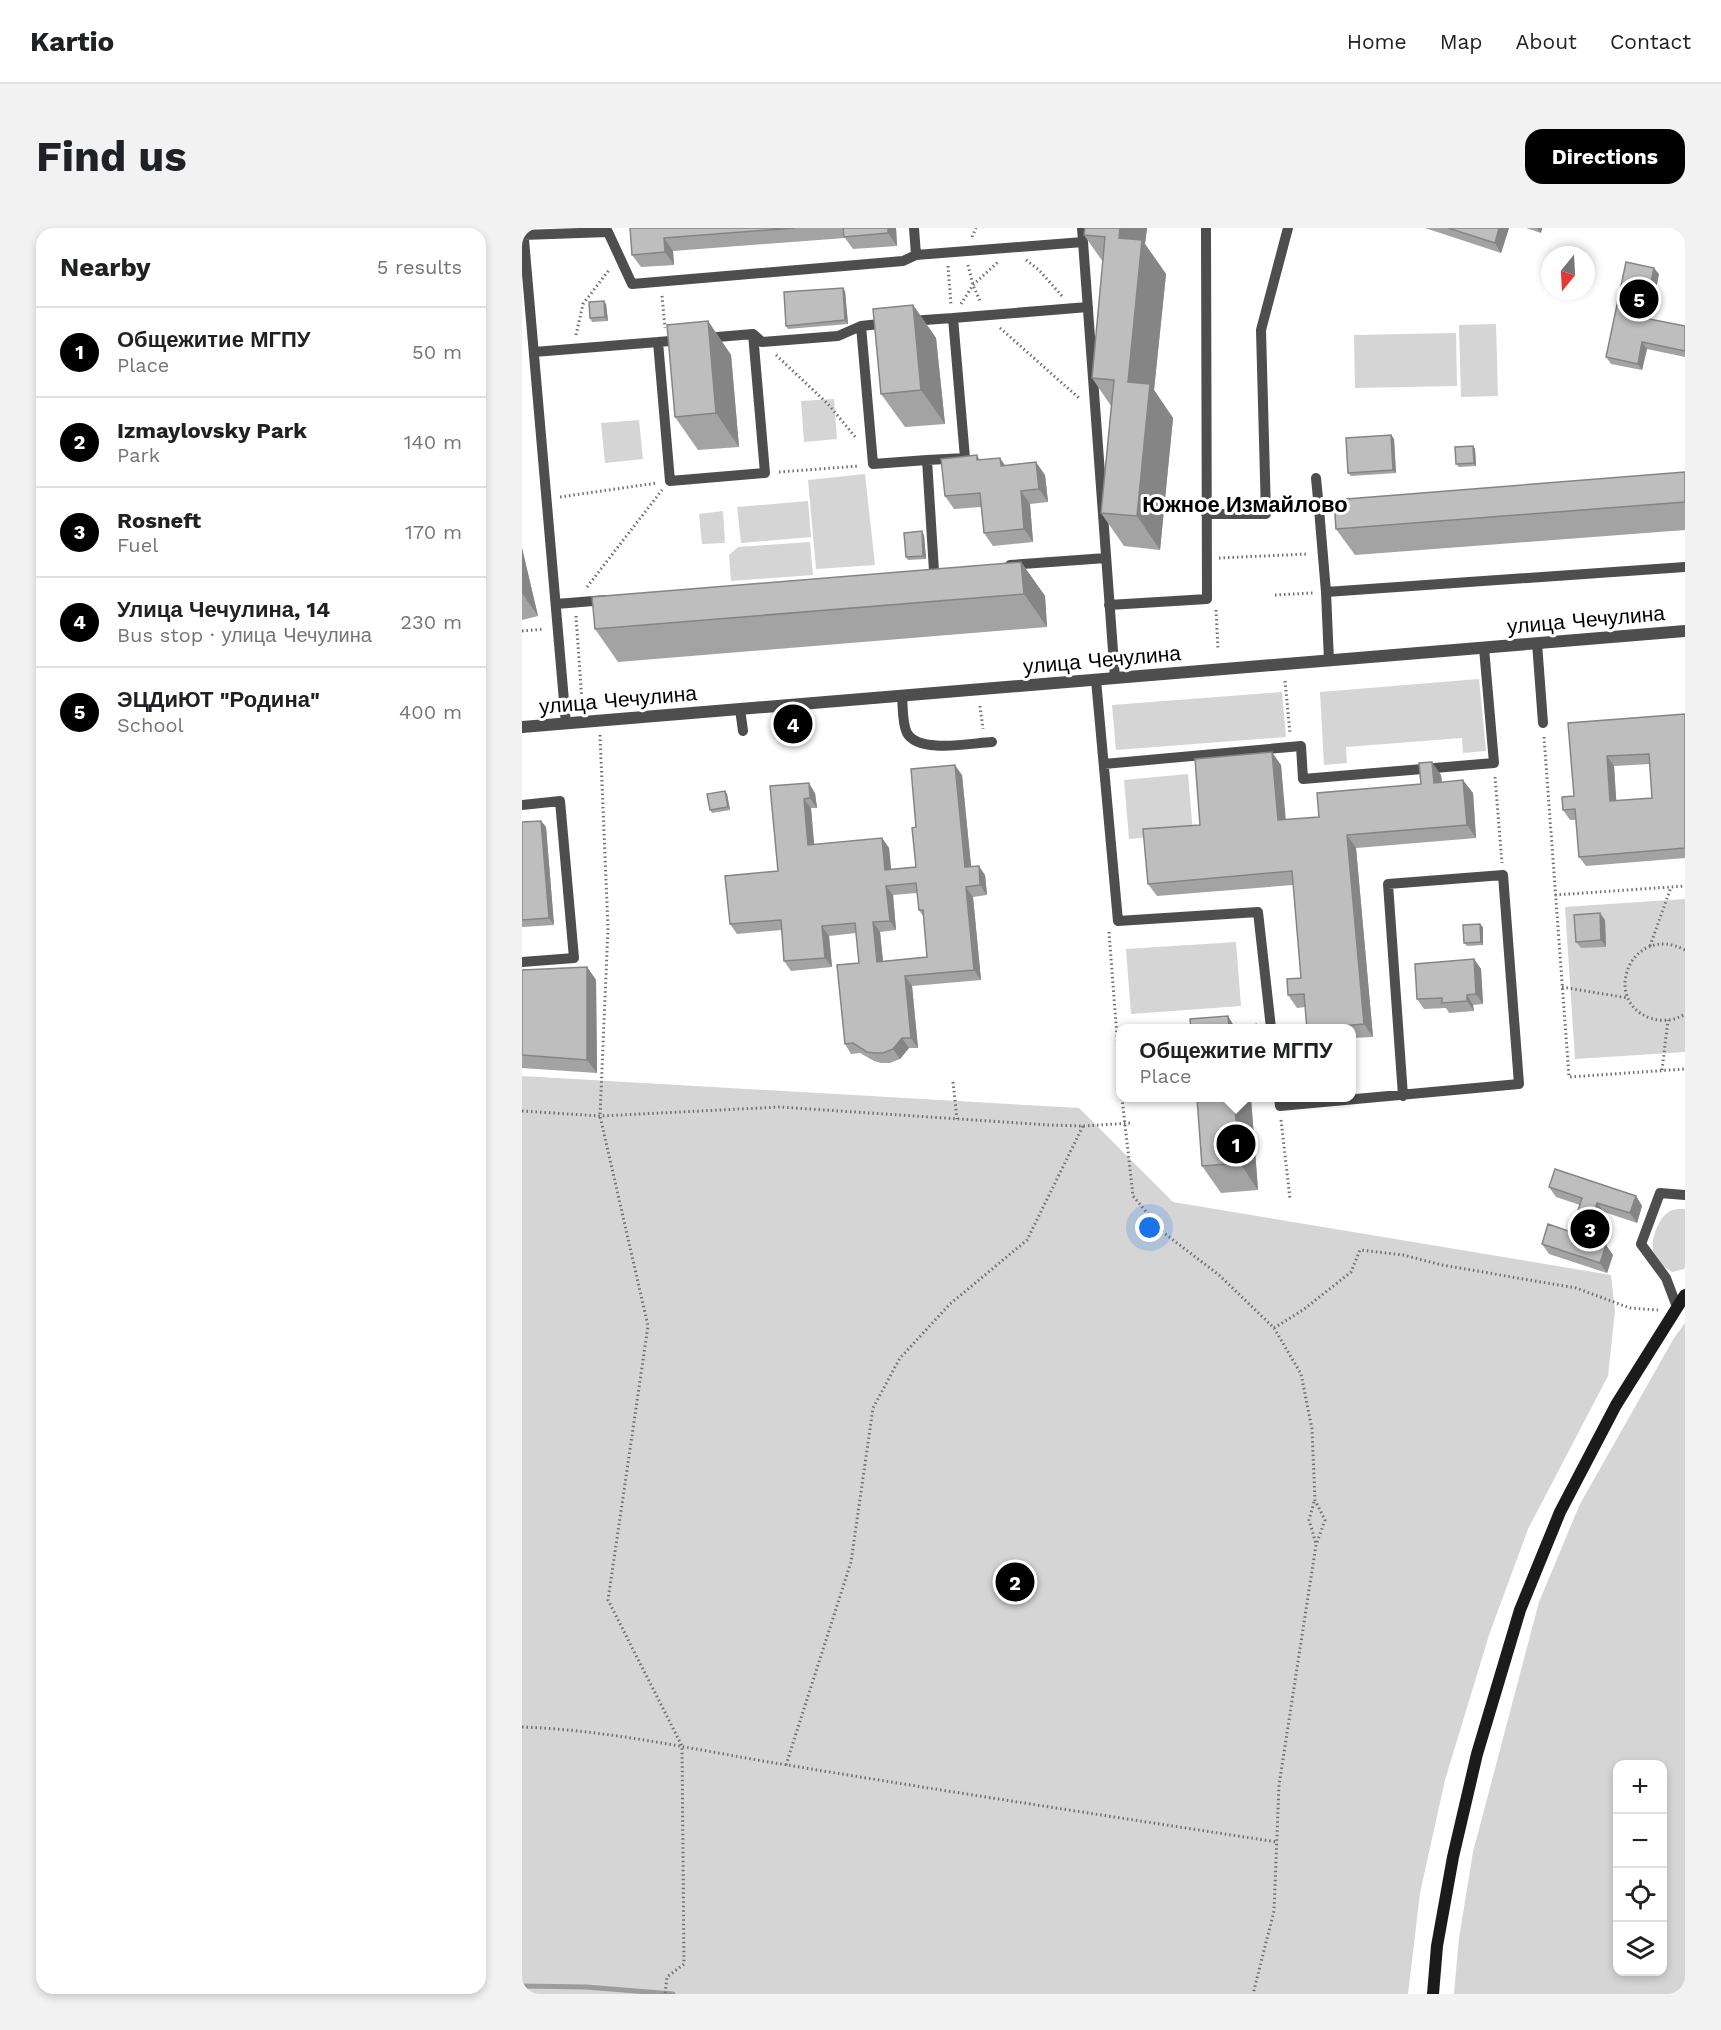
<!DOCTYPE html>
<meta charset="utf-8">
<style>
body{margin:0;font-family:"Work Sans",sans-serif;background:#f2f2f2;color:#202124}
.controls{position:absolute;right:18px;bottom:18px;display:grid;overflow:hidden;border-radius:12px;box-shadow:0 3px 9px #0003}
.controls button{width:54px;height:54px;display:grid;place-items:center;padding:0;border:0;border-bottom:2px solid #e0e0e0;background:#fff;color:#202124;font:30px sans-serif}
.compass{position:absolute;left:1019px;top:18px;width:54px;height:54px;border-radius:50%;background:#fff;box-shadow:0 3px 9px #0003;rotate:198deg}
.you{position:absolute;left:628px;top:1000px;width:21px;height:21px;margin:-15px;border:4px solid #fff;border-radius:50%;background:#1a73e8;box-shadow:0 0 0 9px #1a73e833}
.badge{display:grid;place-items:center;width:39px;height:39px;border-radius:50%;background:#000;color:#fff;font-size:20px;font-weight:700}
.pin{position:absolute;translate:-50% -50%;border:3px solid #fff;box-shadow:0 2px 6px #0006}
.popup{position:absolute;left:594px;top:796px;width:240px;height:78px;box-sizing:border-box;display:grid;place-content:center;border-radius:12px;background:#fff;filter:drop-shadow(0 2px 4px #0005);font-size:20px;white-space:nowrap;color:#757577}
.popup b{font-size:22px;color:#202124}
.popup::after{content:'';position:absolute;left:50%;top:100%;margin-left:-12px;border:12px solid transparent;border-top-color:#fff}
.list{margin:0;padding:0;list-style:none}
h2{display:flex;justify-content:space-between;align-items:center;height:78px;margin:0;padding:0 24px;font-size:26px}
h2 small{font-size:20px;font-weight:400;color:#757577}
.list li{display:grid;grid-template-columns:39px 1fr auto;gap:18px;align-items:center;box-sizing:border-box;height:90px;padding:0 24px;border-top:2px solid #e0e0e0}
.list b{display:block;font-size:22px;white-space:nowrap}
.list p{margin:0;font-size:20px;white-space:nowrap;color:#757577}
.list em{font-size:20px;font-style:normal;color:#757577}
.icon{flex:none;width:33px;height:33px;fill:none;stroke:currentColor;stroke-width:2;stroke-linecap:round;stroke-linejoin:round}
.map{position:relative;flex:none;width:1163px;height:1766px;overflow:hidden;border-radius:18px}
header{display:flex;align-items:center;gap:36px;box-sizing:border-box;height:84px;padding:0 30px;background:#fff;border-bottom:2px solid #e0e0e0}
header strong{font-size:28px}
nav{display:flex;gap:33px;margin-inline-start:auto;font-size:21px}
.intro{display:flex;align-items:center;justify-content:space-between;box-sizing:border-box;height:144px;padding:0 36px}
h1{margin:0;font-size:42px}
.button{padding:15px 27px;border-radius:18px;background:#000;color:#fff;font-size:21px;font-weight:700}
main{display:flex;gap:36px;padding:0 36px}
aside{flex:1;background:#fff;border-radius:18px;box-shadow:0 3px 9px #0003}
.map>svg:first-child{display:block}
</style>
<header>
<strong>Kartio</strong>
<nav><a>Home</a><a>Map</a><a>About</a><a>Contact</a></nav>
</header>
<div class="intro"><h1>Find us</h1><a class="button">Directions</a></div>
<main>
<aside>
<h2>Nearby<small>5 results</small></h2>
<ul class="list">
<li><span class="badge">1</span><div><b>Общежитие МГПУ</b><p>Place</p></div><em>50 m</em></li>
<li><span class="badge">2</span><div><b>Izmaylovsky Park</b><p>Park</p></div><em>140 m</em></li>
<li><span class="badge">3</span><div><b>Rosneft</b><p>Fuel</p></div><em>170 m</em></li>
<li><span class="badge">4</span><div><b>Улица Чечулина, 14</b><p>Bus stop · улица Чечулина</p></div><em>230 m</em></li>
<li><span class="badge">5</span><div><b>ЭЦДиЮТ &quot;Родина&quot;</b><p>School</p></div><em>400 m</em></li>
</ul>
</aside>
<div class="map">
<svg width="1163" height="1766" viewBox="0 0 1163 1766">
<rect width="100%" height="100%" fill="#fff"/>
<path fill="#d5d5d5" fill-rule="evenodd" d="M974,96L976,168L939,169L937,97Z
M934,105L935,158L833,160L832,107Z
M312,171L315,211L282,214L279,173Z
M117,192L121,231L83,235L79,195Z
M343,246L353,337L294,341L286,252Z
M286,273L289,309L219,315L215,279Z
M201,283L203,315L180,316L177,286Z
M288,314L291,347L209,353L207,327L216,319Z
M957,451L964,523L941,525L940,510L824,519L825,535L802,537L798,464Z
M760,464L764,509L594,522L590,477Z
M666,546L671,605L607,611L602,552Z
M1163,671V824L1053,831L1043,679Z
M714,714L719,778L609,786L604,721Z
M0,848L557,880L651,974L1089,1047L1093,1083L1086,1148L1006,1301L967,1407L923,1552L898,1665L886,1766H0Z
M1163,981V1039L1162,1041L1150,1044C1142,1039 1132,1032 1131,1022C1129,1010 1137,989 1148,983C1152,981 1159,981 1163,981Z
M1163,1095V1766H932L937,1710L951,1624L1017,1374L1058,1276L1152,1110ZM1096,1536H1140V1744H1096Z"/>
<g fill="none" stroke-linecap="round" stroke-linejoin="round">
<path stroke="#9c9c9c" stroke-width="5" d="M0,1758L64,1759L151,1766"/>
<path stroke="#707070" stroke-width="3" stroke-dasharray="1.5 3" stroke-linecap="butt" d="M450,9L454,0
M504,32L517,42L540,68
M446,37L451,57L458,73
M426,38L429,76
M140,68L143,100
M439,76L451,57L476,34
M478,100L558,171
M54,107L61,76L87,42
M254,127L306,176L335,211
M257,244L337,238
M38,269L135,255
M757,285L784,283
M697,330L786,326
M65,359L140,262
M753,367L791,365
M694,382L696,421
M54,388L60,473
M0,403L22,401
M763,453L768,505
M458,478L461,501
M78,507L86,700L78,888L126,1098L86,1372L160,1518L162,1736L145,1749L143,1766
M1022,509L1047,849L1163,841
M973,549L980,635
M1033,667L1163,658
M587,704L598,848
M1128,718L1149,659
M1163,722C1110,694 1078,772 1128,790C1140,794 1152,793 1163,786
M1040,759L1106,770
M711,799L735,797
M1140,842L1146,792
M431,854L435,891
M600,870L611,968L642,1005L697,1047L752,1100L779,1146L790,1201L793,1272L803,1292L794,1317L757,1557L752,1683L731,1766
M0,883L78,888L258,879L527,897L561,898L609,895
M759,892L768,971
M752,1100L781,1082L829,1044L838,1022L881,1027L920,1037L1054,1060L1108,1080L1136,1082
M792,1274L787,1292L794,1316
M0,1499C89,1502 178,1523 265,1537C428,1564 592,1589 755,1614
M264,1537L329,1334L351,1180L378,1130L428,1076L505,1012L561,898"/>
<path stroke="#4e4e4e" stroke-width="10" d="M1,0L44,496
M392,0L394,27L561,14
M560,0L593,450
M1,7L86,4L110,56L381,33L394,27
M388,93L431,90
M367,95L339,98L351,236L405,232
M231,106L243,245L148,253L136,114Z
M231,106L240,114L316,108L339,98
M12,124L136,114
M794,250L797,281
M684,286H744L739,102L766,0
M488,337L584,330
M412,343L405,232L443,230L431,90L566,79
M804,364L1163,339
M34,376L84,372
M587,377L685,371L684,0
M1015,415L1021,495
M807,433L804,364L797,281L825,279
M574,452L596,693L736,684L749,800
M380,468C381,479 380,495 385,505C397,526 449,515 470,514
M218,481L221,503
M582,536L779,518L781,551L972,535L962,420
M0,577L38,573L52,730L0,734
M757,870L758,878L997,856L981,647L866,656L881,868
M1155,1079L1144,1050L1119,1016L1138,965L1163,967"/>
<path stroke="#4e4e4e" stroke-width="12" d="M0,499L1163,403"/>
<path stroke="#1b1b1b" stroke-width="12" d="M911,1766L915,1718L931,1629L955,1526L998,1382L1038,1284L1094,1177L1163,1067"/>
</g>
<path fill="#a3a3a3" fill-rule="evenodd" d="M108,0H374L375,18L331,21L323,10L151,23L152,37L119,39L110,27Z
M563,0H625L623,16L644,46L632,162L651,190L638,322L602,318L579,285L589,178L570,150L581,34L562,7Z
M903,0H987L979,25Z
M1004,0H1020L1019,5Z
M1137,46L1128,91L1163,98V129L1125,121L1120,142L1089,136L1084,129Z
M323,63L326,96L266,101L264,98Z
M84,76L86,93L70,94L68,90Z
M391,77L414,110L423,196L383,199L359,166Z
M186,93L209,127L217,219L176,222L153,189Z
M869,207L872,211L874,245L829,248L826,245Z
M951,218L953,221L954,238L937,239L934,236Z
M455,227L458,232L523,247L526,274L508,276L511,314L471,318L462,305L459,279L432,281L423,268Z
M1163,244V302L833,327L814,301Z
M402,307L404,331L386,332L384,329Z
M0,320L16,388L0,392Z
M499,334L523,368L525,399L96,434L73,401Z
M1163,486V630L1064,638L1057,629L1054,592H1048L1041,582L1052,568L1046,495ZM1128,536L1130,570L1094,573L1092,538Z
M759,537L763,592L797,589L899,556L919,547L920,554L951,565L954,610L834,620L851,809L830,810V801H785L783,779L775,780L766,767L779,750L771,657L635,668L626,656L678,597Z
M440,547L449,638L463,647L465,667L451,669L459,752L390,758L396,820H387L378,831L368,835H359L352,833L338,825L329,826L323,816L337,735L334,705L307,708L310,739L269,743L262,733L260,702L215,706L208,696L256,643L248,558L293,565L295,580H289L292,617L360,610L367,620L369,641L394,639V599ZM395,665L397,682L401,688L405,729L361,733L358,704L374,702L371,667Z
M203,563L205,566L208,582L190,585L188,582Z
M19,593L24,599L32,697L0,699V594Z
M1083,692L1084,719L1059,720L1054,714Z
M961,699V717L945,718L942,715Z
M952,731L959,741L961,776L951,777L952,783L927,785L924,780L902,781L895,771Z
M65,739L74,752L75,845L0,840V742Z
M675,870H729L736,962L699,965L680,938Z
M1027,959L1114,968L1120,978L1115,995L1082,984L1073,1013L1084,1017L1091,1027L1085,1045L1027,1026L1020,1016L1049,1004L1058,977L1034,969Z"/>
<path fill="#858585" d="M366,0H374L375,18L366,5Z
M598,0H625L623,16L644,46L632,162L651,190L638,322L615,288L597,10Z
M977,0H987L979,25L973,15Z
M1015,0H1020L1019,5Z
M142,10L151,23L152,37L143,24Z
M1132,40L1137,46L1127,96L1122,90Z
M321,60L323,63L326,96L323,92Z
M82,73L84,76L86,93L83,89Z
M391,77L414,110L423,196L399,162Z
M186,93L209,127L217,219L194,185Z
M1120,114L1125,121L1120,142L1116,136Z
M869,207L872,211L874,245L871,242Z
M951,218L953,221L954,238L952,235Z
M478,230L487,243L479,238Z
M514,234L523,247L526,274L517,261Z
M499,263L508,276L511,314L502,301Z
M400,303L402,307L404,331L401,328Z
M0,320L16,388L0,365Z
M499,334L523,368L525,399L502,366Z
M750,524L759,537L765,605L756,592Z
M1085,528L1092,538L1095,583L1088,573Z
M910,534L919,547L921,568L912,555Z
M433,537L440,547L450,648L443,639Z
M941,552L951,565L954,610L945,597Z
M287,555L293,565L295,580L288,570Z
M203,563L205,566L208,582L206,579Z
M282,571L289,580L293,627L286,617Z
M19,593L24,599L32,697L27,690Z
M825,607L834,620L851,809L842,796Z
M360,610L367,620L370,651L363,642Z
M457,638L463,647L465,667L458,657Z
M364,658L371,667L374,702L368,693Z
M444,659L451,669L459,752L452,742Z
M1078,685L1083,692L1084,719L1079,712Z
M351,694L358,704L362,744L355,734Z
M958,696L961,699V717L959,714Z
M300,698L307,708L310,739L303,730Z
M952,731L959,741L961,776L954,766Z
M65,739L74,752L75,845L65,832Z
M383,748L390,758L396,820L389,810Z
M945,767L951,777L952,783L945,773Z
M706,788L714,801H707Z
M380,810L387,820L378,831L371,821Z
M712,870H729L736,962L718,935Z
M1114,968L1120,978L1115,995L1108,985Z
M1075,975L1082,984L1070,1020L1064,1010Z
M1084,1017L1091,1027L1085,1045L1078,1035Z"/>
<path fill="#bebebe" stroke="#858585" stroke-width="1.5" fill-rule="evenodd" d="M108,0H273L142,10L143,24L110,27Z
M321,0H366V5L322,9Z
M563,0H598L597,10L620,12L606,154L628,156L615,288L579,285L592,152L570,150L583,9L562,7Z
M926,0H977L973,15Z
M1104,34L1132,40L1122,90L1163,98V123L1120,114L1116,136L1084,129Z
M321,60L323,92L264,98L262,64Z
M82,73L83,89L68,90L67,74Z
M391,77L399,162L359,166L351,81Z
M186,93L194,185L153,189L145,97Z
M869,207L871,242L826,245L824,210Z
M951,218L952,235L934,236L933,219Z
M455,227V232L478,230L479,238L514,234L517,261L499,263L502,301L462,305L458,265L423,268L419,231Z
M1163,244V274L814,301L812,272Z
M400,303L401,328L384,329L382,305Z
M499,334L502,366L73,401L70,369Z
M1163,486V620L1057,629L1053,581L1041,582L1040,569L1052,568L1046,495ZM1127,526L1130,570L1088,573L1085,528Z
M750,524L756,592L797,589L795,565L899,556L897,535L910,534L912,555L941,552L945,597L825,607L842,796L785,801L782,766L766,767L765,751L779,750L770,643L626,656L621,601L678,597L673,531Z
M433,537L443,639L457,638L458,657L444,659L452,742L383,748L389,810H380L371,821L361,825H352L345,824L331,815L323,816L315,737L337,735L333,695L300,698L303,730L262,733L259,692L208,696L203,648L256,643L248,558L287,555L288,570L282,571L286,617L360,610L363,642L394,639L390,600L394,599L389,541ZM394,655L397,682H401L405,729L355,734L351,694L368,693L364,658Z
M203,563L206,579L188,582L185,566Z
M19,593L27,690L0,692V594Z
M1078,685L1079,712L1054,714L1052,687Z
M958,696L959,714L942,715L941,697Z
M952,731L954,766L945,767V773L920,775V770L895,771L893,736Z
M65,739V832L0,827V742Z
M706,788L707,801H669L668,791Z
M675,870H712L718,935L680,938Z
M1033,941L1114,968L1108,985L1075,975L1064,1010L1084,1017L1078,1035L1020,1016L1026,996L1049,1004L1060,970L1027,959Z"/>
<g text-anchor="middle" stroke-width="6" stroke-linejoin="round" paint-order="stroke">
<g font-size="21" fill="#000" stroke="#fff">
<text transform="translate(1064 392) rotate(-5)" y="7">улица Чечулина</text>
<text transform="translate(580 432) rotate(-5)" y="7">улица Чечулина</text>
<text transform="translate(96 472) rotate(-5)" y="7">улица Чечулина</text>
</g>
<g font-size="22" font-weight="bold" fill="#000" stroke="#fff">
<text x="723" y="284">Южное Измайлово</text>
</g>
</g>
</svg>
<div class="controls">
<button>+</button>
<button>−</button>
<button><svg class="icon" aria-label="locate" viewBox="0 0 24 24"><circle cx="12" cy="12" r="6"/><path d="M12 2v4M12 18v4M2 12h4M18 12h4"/></svg></button>
<button><svg class="icon" aria-label="layers" viewBox="0 0 24 24"><path d="M12 4l9 5-9 5-9-5zM3 14l9 5 9-5"/></svg></button>
</div>
<svg class="compass" viewBox="-18 -18 36 36"><path d="M0-13l5 13h-10z" fill="#e53935"/><path d="M0 13l5-13h-10z" fill="#757577"/></svg>
<div class="you"></div>
<div class="pin badge" style="left:714px;top:916px">1</div>
<div class="popup"><b>Общежитие МГПУ</b>Place</div>
<div class="pin badge" style="left:493px;top:1354px">2</div>
<div class="pin badge" style="left:1068px;top:1001px">3</div>
<div class="pin badge" style="left:271px;top:496px">4</div>
<div class="pin badge" style="left:1117px;top:71px">5</div>
</div>
</main>
